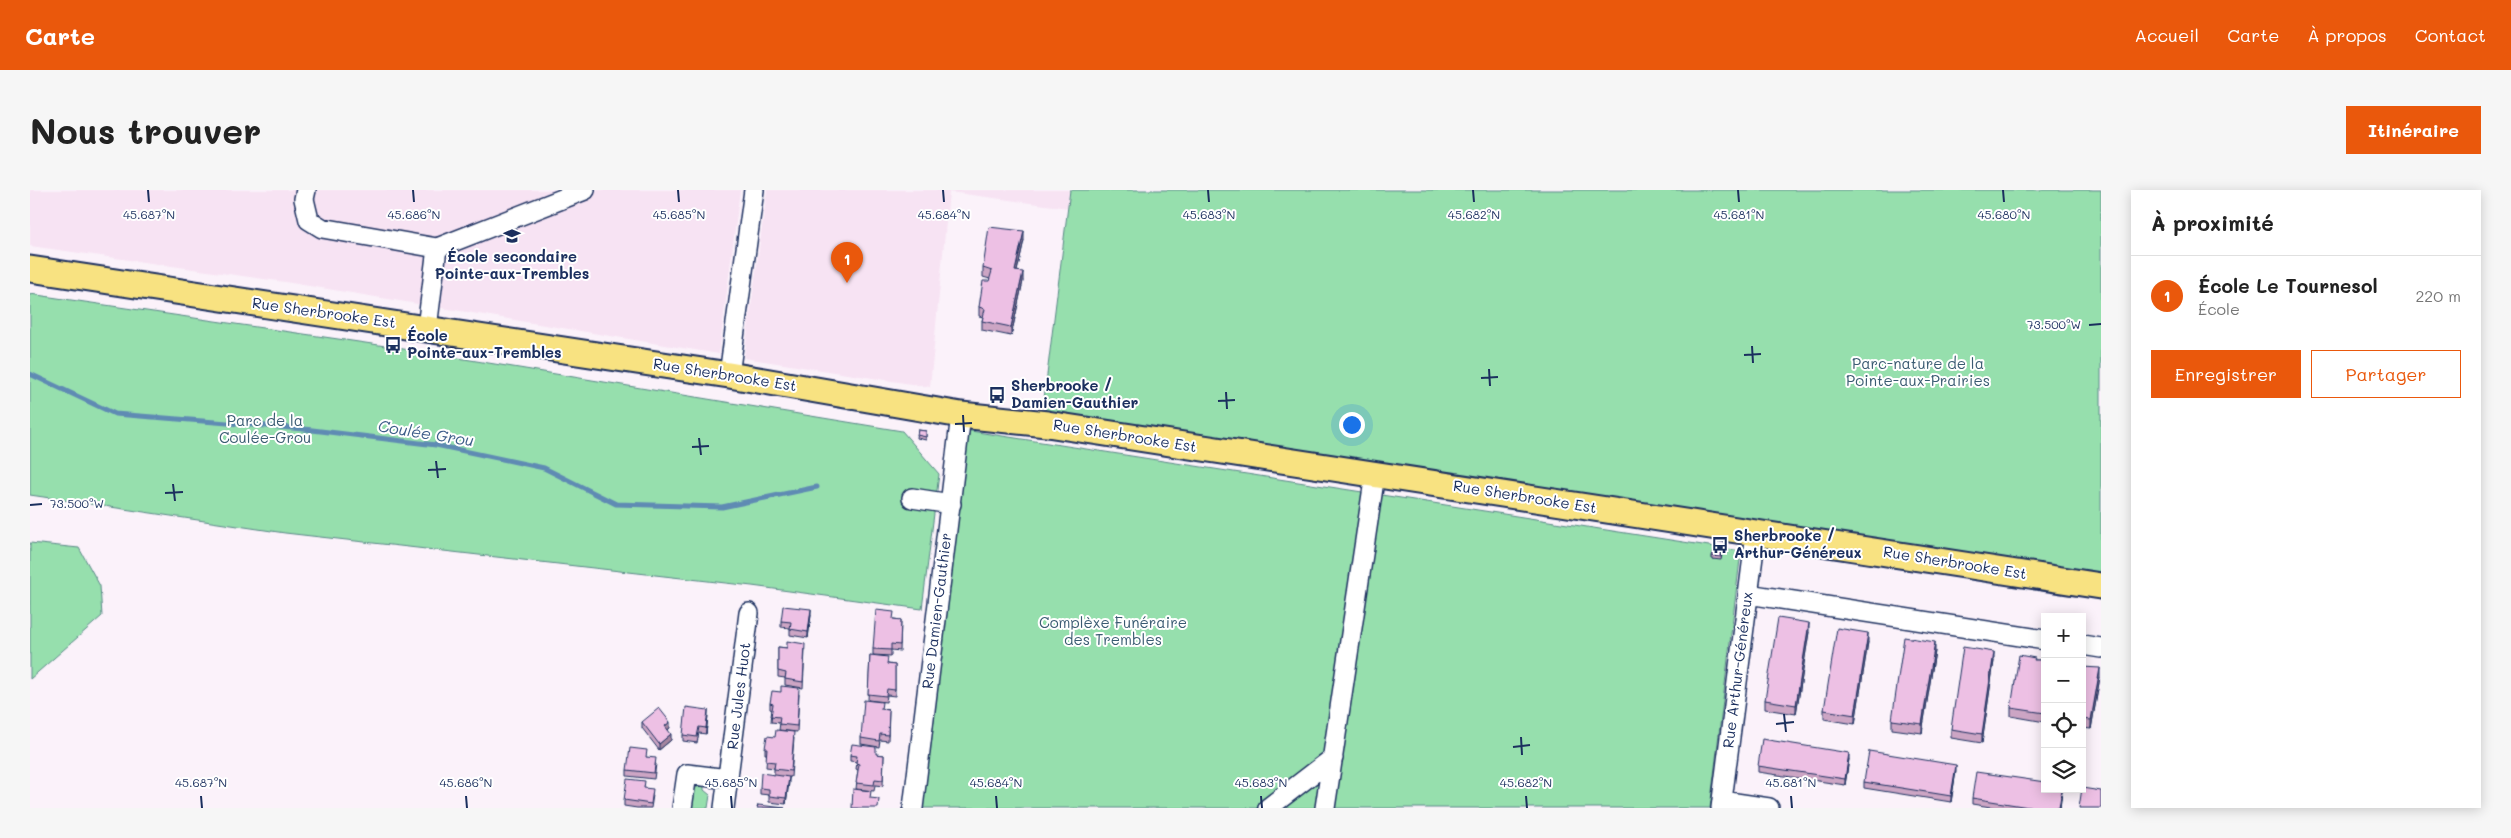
<!DOCTYPE html>
<html lang="fr">
<meta charset="utf-8">
<style>
body{margin:0;font-family:Mali,sans-serif;background:#f6f6f6;color:#222}
.controls{position:absolute;right:15px;bottom:15px;display:grid;overflow:hidden;border-radius:0px;box-shadow:0 2px 12px #0003}
.controls button{width:45px;height:45px;display:grid;place-items:center;padding:0;border:0;border-bottom:1px solid #e0e0e0;background:#fff;color:#222;font:25px sans-serif}
.you{position:absolute;left:1321px;top:234px;width:18px;height:18px;margin:-12px;border:4px solid #fff;border-radius:50%;background:#1a73e8;box-shadow:0 0 0 8px #1a73e833}
.badge{display:grid;place-items:center;width:32px;height:32px;border-radius:50%;background:#ea580c;color:#fff;font-size:16px;font-weight:700}
.pin{position:absolute;translate:-50% -41px;filter:drop-shadow(0 1px 2px #0008)}
.pin::after{content:'';position:absolute;top:26px;width:18px;height:15px;background:inherit;clip-path:polygon(0 0,100% 0,50% 100%)}
.list{margin:0;padding:0;list-style:none}
h2{display:flex;justify-content:space-between;align-items:center;height:65px;margin:0;padding:0 20px;font-size:21px}
h2 small{font-size:16px;font-weight:400;color:#767676}
.list li{display:grid;grid-template-columns:32px 1fr auto;gap:15px;align-items:center;box-sizing:border-box;height:80px;padding:0 20px;border-top:1px solid #e0e0e0}
.list b{display:block;font-size:19px;white-space:nowrap}
.list p{margin:0;font-size:16px;white-space:nowrap;color:#767676}
.list em{font-size:16px;font-style:normal;color:#767676}
.actions{display:flex;gap:10px;padding:15px 20px}
.actions a{flex:1;padding:11px 0;border:1px solid #ea580c;border-radius:0px;text-align:center;font-size:18px;color:#ea580c}
.actions .main{background:#ea580c;color:#fff}
.icon{flex:none;width:28px;height:28px;fill:none;stroke:currentColor;stroke-width:2;stroke-linecap:round;stroke-linejoin:round}
.map{position:relative;flex:none;width:2071px;height:618px;overflow:hidden;border-radius:0px}
header{display:flex;align-items:center;gap:30px;box-sizing:border-box;height:70px;padding:0 25px;background:#ea580c;color:#fff}
header strong{font-size:24px}
nav{display:flex;gap:28px;margin-inline-start:auto;font-size:18px}
.intro{display:flex;align-items:center;justify-content:space-between;box-sizing:border-box;height:120px;padding:0 30px}
h1{margin:0;font-size:35px}
.button{padding:12px 22px;border-radius:0px;background:#ea580c;color:#fff;font-size:18px;font-weight:700}
main{display:flex;gap:30px;padding:0 30px}
aside{flex:1;background:#fff;border-radius:0px;box-shadow:0 2px 12px #0003}
.map>svg:first-child{display:block}
</style>
<header>
<strong>Carte</strong>
<nav><a>Accueil</a><a>Carte</a><a>À propos</a><a>Contact</a></nav>
</header>
<div class="intro"><h1>Nous trouver</h1><a class="button">Itinéraire</a></div>
<main>
<div class="map">
<svg width="2071" height="618" viewBox="0 0 2071 618">
<rect width="100%" height="100%" fill="#fbf2fa"/>
<filter id="ink" filterUnits="userSpaceOnUse"><feTurbulence type="fractalNoise" baseFrequency=".02" numOctaves="2"/><feDisplacementMap in="SourceGraphic" scale="10" xChannelSelector="R" yChannelSelector="G"/><feConvolveMatrix kernelMatrix="1 2 1 2 8 2 1 2 1" color-interpolation-filters="sRGB"/></filter>
<g filter="url(#ink)">
<path fill="#f7e3f3" d="M0,0H710L689,164L255,92L0,56Z
M737,0H1040L1038,18L919,2L900,197L714,168Z"/>
<path fill="#96dfad" stroke="#588786" d="M1040,0H2071V396L1017,234L1014,209Z
M0,104L349,155L872,241L909,284L892,419L722,396L255,343L0,305Z
M934,240L1711,361L1680,618H883Z
M0,353L49,358L70,396L72,426L0,489Z
M669,596H674V600L680,605L678,618H659L663,600Z"/>
<g fill="none" stroke-linecap="round" stroke-linejoin="round">
<path stroke="#5f8bb3" stroke-width="5" d="M0,184L85,224L274,239L406,255L514,278L586,314L692,317L787,297"/>
<g stroke="#1b2f5e" stroke-width="22">
<path id="minor" d="M276,0L274,9L279,30L292,38L407,58L555,0
M397,138L407,58
M699,185L724,0
M882,308L921,314
M1718,404L2015,450
M2052,455L2071,458
M1692,611L1739,618
M652,618L657,584L698,589
M694,618L719,423
M883,618L931,225
M1238,618L1303,568
M1295,618L1345,284
M1691,618L1726,343"/>
</g>
<g stroke="#1b2f5e" stroke-width="29">
<path id="major" d="M0,79L699,185L931,225L1017,234L2071,396"/>
</g>
<use href="#minor" stroke="#fff" stroke-width="19"/>
<use href="#major" stroke="#f8e281" stroke-width="25"/>
</g>
<path fill="#cca5c4" stroke="#1b2f5e" d="M994,50L987,81L993,91L981,146L952,140V131L953,127L949,126V117L960,89L953,87V78Z
M888,240L896,241V250L887,248Z
M1692,365L1691,370L1682,369V366Z
M781,425L778,448L760,445V438L751,437V431Z
M864,429L871,430L870,461L861,460V466L843,465V459Z
M1779,442L1766,524L1735,519V510Z
M1838,452L1825,534L1794,529V520Z
M748,457L775,460L773,498L755,495V488L748,487Z
M1905,461L1892,543L1862,539V530Z
M840,465L858,474L865,475V506L857,505L856,512L838,510Z
M2005,470H2015V532L1981,526V518Z
M1964,471L1952,553L1921,548V539Z
M2052,477L2070,487L2061,539L2052,538Z
M769,504L767,542L749,540L750,533L741,532L742,520L740,519V513Z
M852,519L859,520L858,551L850,550L849,557L831,554V548Z
M678,526L676,544L669,543L667,553L653,551V545Z
M612,532L640,538L638,540L641,550L629,560L612,538Z
M764,548L761,587H759L756,614L739,612V605L730,604V598L744,585V578L736,577L737,564H735V558Z
M846,564L854,565L853,596L845,595L844,601L826,599L828,580L826,579L827,572L820,571V565Z
M617,567L626,574L624,589L597,586V580Z
M1819,569L1815,595L1728,582V576Z
M1926,581L1921,612L1834,598V592Z
M615,598L623,605L621,618H607L594,616V610Z
M2032,599L2030,618H1967L1942,614V608Z"/>
<path fill="#a686a0" stroke="#1b2f5e" d="M994,41V50L985,90V81Z
M993,82V91L981,146V137Z
M781,419V425L778,448V442Z
M1779,433V442L1766,524V515Z
M1838,443V452L1825,534V525Z
M1905,452V461L1892,543V534Z
M1964,462V471L1952,553V544Z
M2070,478V487L2061,539V530Z
M678,520V526L676,544V538Z
M640,532V538L635,542V536Z
M641,544V550L629,560V554Z
M1819,563V569L1815,595V589Z
M1926,575V581L1921,612V606Z
M759,587V593L756,614V608Z
M2032,599V601L2030,618H2029Z"/>
<path fill="#edc0e4" stroke="#1b2f5e" d="M959,37L994,41L985,81L993,82L981,137L952,131L955,119L949,117L953,91H959L962,81L953,78Z
M888,240L896,241V247L887,245Z
M1684,361L1692,362L1691,367L1682,366Z
M753,416L781,419L778,442L760,439L761,432L751,431Z
M846,420L864,422L863,429L871,430L870,455L861,454V460L843,459Z
M1748,428L1779,433L1766,515L1735,510Z
M1807,438L1838,443L1825,525L1794,520Z
M1874,447L1905,452L1892,534L1862,530Z
M757,451L775,454L773,492L755,489L756,483L748,481V457L757,458Z
M1933,457L1964,462L1952,544L1921,539Z
M840,465L858,467L857,474L865,475V500L857,499L856,506L838,504Z
M1989,465L2005,468L2004,470H2015V523L1981,518Z
M2052,477L2070,478L2061,530L2052,529Z
M751,496L769,498L767,536L749,534L750,527L741,526L743,514L740,513L742,501L751,502Z
M834,510L852,512L851,519L859,520L858,545L850,544L849,551L831,548Z
M656,517L678,520L676,538L669,537L667,547L653,545Z
M629,518L640,532L635,536L641,544L629,554L612,532Z
M746,540L764,542L761,581L744,579L745,572L736,571L737,558H735L737,546L745,547Z
M1732,549L1819,563L1815,589L1728,576Z
M822,554L846,557V564L854,565L853,590L845,589L844,595L826,593L829,574L826,573L827,566L820,565Z
M600,558L617,560L616,567L626,568L624,583L597,580Z
M1839,561L1926,575L1921,606L1834,592Z
M1946,582L2015,592V599H2032L2029,618H2005L1942,608Z
M731,583L759,587L756,608L739,606V599L730,598Z
M597,589L615,591L614,598L623,599L621,614L594,610Z
M2052,598L2071,601V618H2049Z
M823,599L841,601L840,608L849,609L848,618H822Z
M728,615L755,618H727Z"/>
</g>
<path fill="none" stroke="#1b2f5e" stroke-width="2" d="M118,0L119,12M383,0L384,12M648,0L649,12M913,0L914,12M1178,0L1179,12M1443,0L1444,12M1708,0L1709,12M1973,0L1974,12M2059,135L2071,134M1722,156L1723,173M1714,165L1731,164M1459,179L1460,196M1451,188L1468,187M1196,202L1197,219M1188,211L1205,210M933,225L934,242M925,234L942,233M669,248L671,265M662,257L679,256M406,271L408,288M398,280L416,279M143,294L145,311M135,303L153,302M0,315L12,314M1754,524L1756,542M1746,534L1764,532M1491,547L1492,565M1483,557L1500,555M171,606L172,618M436,606L437,618M701,606L702,618M966,606L967,618M1231,606L1232,618M1496,606L1497,618M1761,606L1762,618"/>
<defs>
<g id="school-bare" transform="scale(1.35)"><path d="M0-5L7-2L0 1L-7-2ZM-4 1L0 2.5L4 1V4Q0 6-4 4Z" fill="#1b2f5e" stroke="#fff" stroke-width="2.5" paint-order="stroke"/></g>
<g id="bus-bare" transform="scale(1.35)"><path d="M-5-6H5V4H4V6H2V4H-2V6H-4V4H-5ZM-3.5-4V0h7V-4ZM-3.5 1.2v1.5H-2V1.2ZM2 1.2v1.5H3.5V1.2Z" fill="#1b2f5e" stroke="#fff" stroke-width="2.5" paint-order="stroke"/></g>
</defs>
<g fill-rule="evenodd">
<use href="#school-bare" x="482" y="46"/>
<use href="#bus-bare" x="363" y="155"/>
<use href="#bus-bare" x="967" y="205"/>
<use href="#bus-bare" x="1690" y="355"/>
</g>
<g text-anchor="middle" stroke-width="4" stroke-linejoin="round" paint-order="stroke">
<g font-size="15" font-weight="bold" fill="#1b2f5e" stroke="#fff" text-anchor="start">
<text x="482" y="72" text-anchor="middle">École secondaire<tspan x="482" dy="17">Pointe-aux-Trembles</tspan></text>
<text x="377" y="151">École<tspan x="377" dy="17">Pointe-aux-Trembles</tspan></text>
<text x="981" y="201">Sherbrooke /<tspan x="981" dy="17">Damien-Gauthier</tspan></text>
<text x="1704" y="351">Sherbrooke /<tspan x="1704" dy="17">Arthur-Généreux</tspan></text>
</g>
<g font-size="15" fill="#1b2f5e" stroke="#fff">
<text transform="translate(294 123) rotate(8)" y="5">Rue Sherbrooke Est</text>
<text transform="translate(695 185) rotate(9)" y="5">Rue Sherbrooke Est</text>
<text transform="translate(1095 246) rotate(9)" y="5">Rue Sherbrooke Est</text>
<text transform="translate(1495 307) rotate(9)" y="5">Rue Sherbrooke Est</text>
<text transform="translate(1925 373) rotate(9)" y="5">Rue Sherbrooke Est</text>
<text transform="translate(907 421) rotate(-83)" y="5">Rue Damien-Gauthier</text>
<text transform="translate(1708 480) rotate(-83)" y="5">Rue Arthur-Généreux</text>
<text transform="translate(709 506) rotate(-83)" y="5">Rue Jules Huot</text>
</g>
<g font-size="15" fill="#3a5b72" stroke="#fff">
<text x="1888" y="179">Parc-nature de la<tspan x="1888" dy="17">Pointe-aux-Prairies</tspan></text>
<text x="235" y="236">Parc de la<tspan x="235" dy="17">Coulée-Grou</tspan></text>
<text x="1083" y="438">Complèxe Funéraire<tspan x="1083" dy="17">des Trembles</tspan></text>
</g>
<g font-size="16" font-style="italic" fill="#3d5d89" stroke="#fff">
<text transform="translate(396 243) rotate(9)" y="6">Coulée Grou</text>
</g>
</g>
<g font-size="12" text-anchor="middle" fill="#1b2f5e" stroke="#fff" stroke-width="4" stroke-linejoin="round" paint-order="stroke">
<text x="119" y="29">45.687°N</text>
<text x="384" y="29">45.686°N</text>
<text x="649" y="29">45.685°N</text>
<text x="914" y="29">45.684°N</text>
<text x="1179" y="29">45.683°N</text>
<text x="1444" y="29">45.682°N</text>
<text x="1709" y="29">45.681°N</text>
<text x="1974" y="29">45.680°N</text>
<text x="2024" y="139">73.500°W</text>
<text x="47" y="318">73.500°W</text>
<text x="171" y="597">45.687°N</text>
<text x="436" y="597">45.686°N</text>
<text x="701" y="597">45.685°N</text>
<text x="966" y="597">45.684°N</text>
<text x="1231" y="597">45.683°N</text>
<text x="1496" y="597">45.682°N</text>
<text x="1761" y="597">45.681°N</text>
</g>
</svg>
<div class="controls">
<button>+</button>
<button>−</button>
<button><svg class="icon" aria-label="locate" viewBox="0 0 24 24"><circle cx="12" cy="12" r="6"/><path d="M12 2v4M12 18v4M2 12h4M18 12h4"/></svg></button>
<button><svg class="icon" aria-label="layers" viewBox="0 0 24 24"><path d="M12 4l9 5-9 5-9-5zM3 14l9 5 9-5"/></svg></button>
</div>
<div class="you"></div>
<div class="pin badge" style="left:817px;top:93px">1</div>
</div>
<aside>
<h2>À proximité<small></small></h2>
<ul class="list">
<li><span class="badge">1</span><div><b>École Le Tournesol</b><p>École</p></div><em>220 m</em></li>
</ul>
<div class="actions"><a class="main">Enregistrer</a><a>Partager</a></div>
</aside>
</main>
